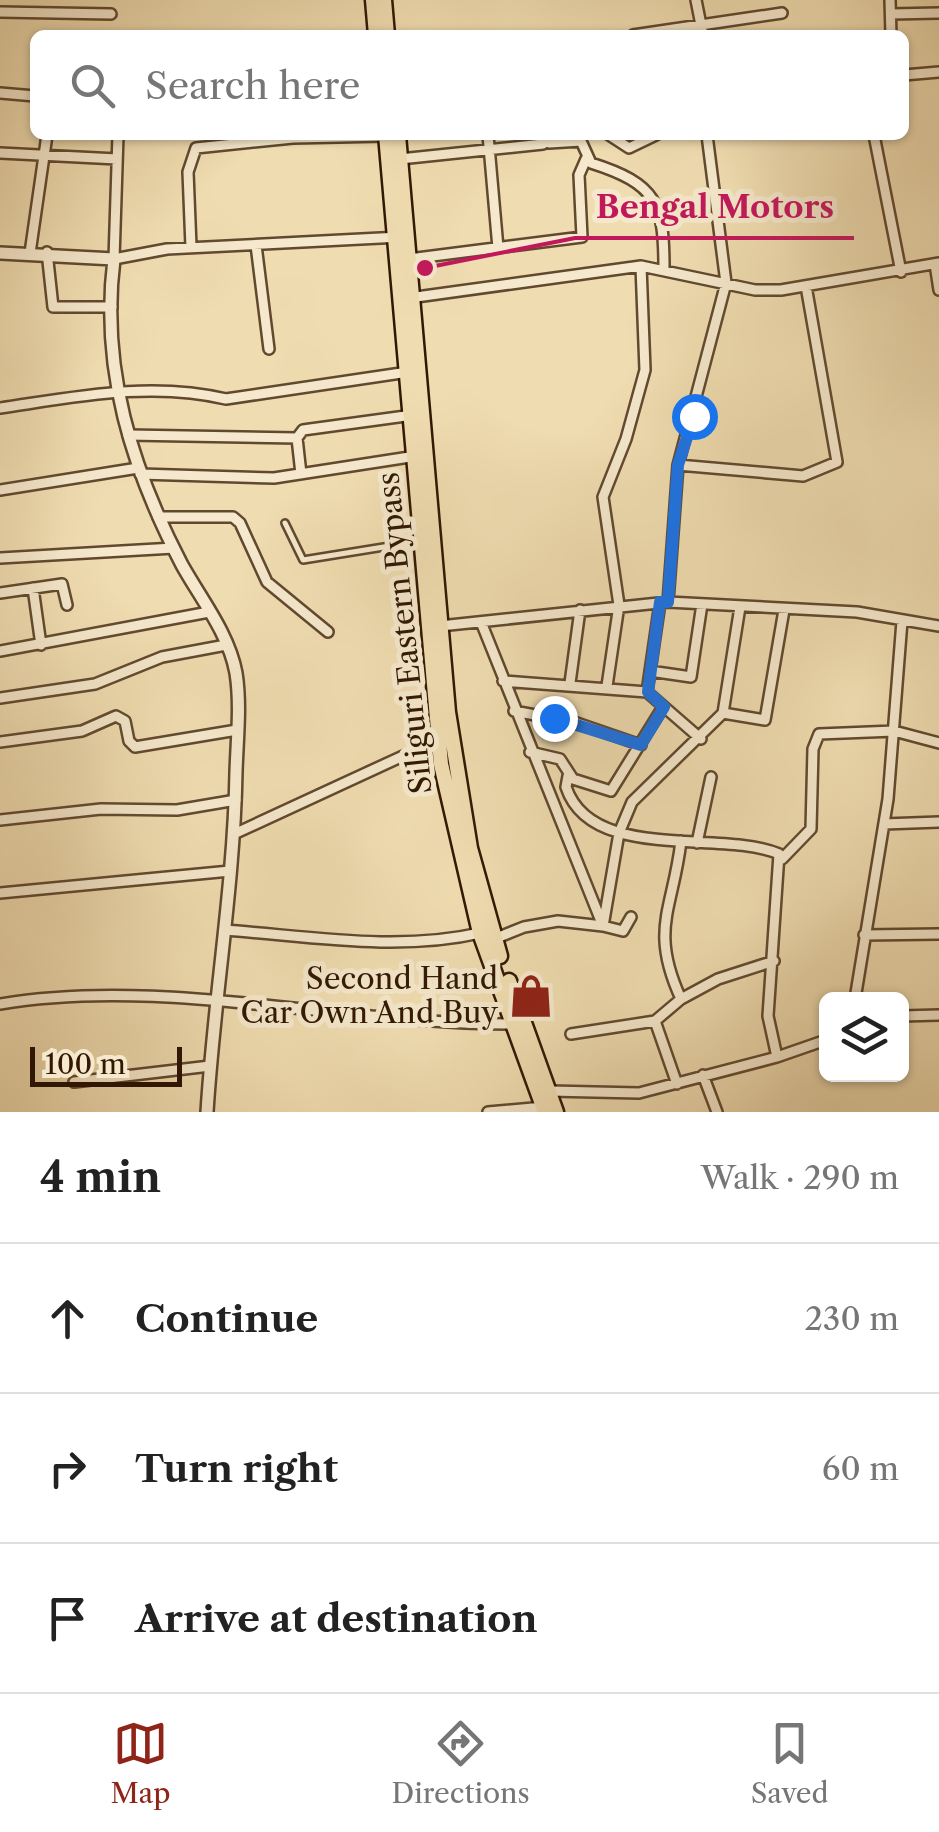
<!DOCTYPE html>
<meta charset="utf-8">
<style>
body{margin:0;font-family:"Libre Caslon Text",serif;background:#f6f6f6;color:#222}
.controls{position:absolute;right:30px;bottom:30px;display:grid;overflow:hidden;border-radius:15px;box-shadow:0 2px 8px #0004}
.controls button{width:90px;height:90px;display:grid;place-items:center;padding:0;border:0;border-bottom:2px solid #e0e0e0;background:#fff;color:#222;font:50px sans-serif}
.scale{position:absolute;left:30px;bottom:25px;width:152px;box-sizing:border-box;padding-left:10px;border:5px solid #321804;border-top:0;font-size:28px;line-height:35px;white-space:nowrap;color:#321804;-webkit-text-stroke:8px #f5e8cc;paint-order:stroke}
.stop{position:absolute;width:30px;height:30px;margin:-22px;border:8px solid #1a73e8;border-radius:50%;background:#fff}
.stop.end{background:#1a73e8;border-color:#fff;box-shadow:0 2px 10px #0008}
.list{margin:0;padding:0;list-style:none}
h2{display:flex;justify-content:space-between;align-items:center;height:130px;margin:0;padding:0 40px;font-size:42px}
h2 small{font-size:32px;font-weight:400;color:#767676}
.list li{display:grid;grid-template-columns:65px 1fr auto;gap:30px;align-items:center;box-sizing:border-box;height:150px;padding:0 40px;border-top:2px solid #e0e0e0}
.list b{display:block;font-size:38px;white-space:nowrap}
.list em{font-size:32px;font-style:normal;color:#767676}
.icon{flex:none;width:55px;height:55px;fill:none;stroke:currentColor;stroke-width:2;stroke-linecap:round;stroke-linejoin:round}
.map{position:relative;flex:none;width:939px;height:1112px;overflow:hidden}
.search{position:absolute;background:#fff;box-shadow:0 2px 8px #0004;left:30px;right:30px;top:30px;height:110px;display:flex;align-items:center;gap:25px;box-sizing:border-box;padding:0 35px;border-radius:15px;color:#767676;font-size:38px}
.sheet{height:580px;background:#fff}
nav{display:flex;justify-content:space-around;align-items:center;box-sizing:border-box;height:140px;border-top:2px solid #e0e0e0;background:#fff;font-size:28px;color:#767676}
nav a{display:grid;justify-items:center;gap:5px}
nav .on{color:#8f2418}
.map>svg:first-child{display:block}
</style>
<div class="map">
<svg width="939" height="1112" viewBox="0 0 939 1112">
<rect width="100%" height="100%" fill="#efdcb0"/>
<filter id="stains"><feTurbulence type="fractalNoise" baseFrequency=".002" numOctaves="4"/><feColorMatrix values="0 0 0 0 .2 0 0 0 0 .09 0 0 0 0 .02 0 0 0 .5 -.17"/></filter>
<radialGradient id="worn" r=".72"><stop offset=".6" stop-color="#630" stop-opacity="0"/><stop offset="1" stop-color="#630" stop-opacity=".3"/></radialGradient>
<path fill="#db8f7a" stroke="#321804" stroke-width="2.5" d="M520,984H535L543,1009L529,1014Z"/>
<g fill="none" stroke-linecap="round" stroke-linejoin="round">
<g stroke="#61492f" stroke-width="10">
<path id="service" d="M285,523L303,560L421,541"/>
</g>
<g stroke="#61492f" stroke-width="14">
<path id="minor" d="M696,0L703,35
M890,0L891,35
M0,12L111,14
M891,14L939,13
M633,35L782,13
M904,75L939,72
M0,93L35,96
M118,135L114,259L167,249L400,237
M488,135L498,248
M609,135L629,148L656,135
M874,135L901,272
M549,143L581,141L591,163C657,184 664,203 664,269
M0,153L117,159
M400,159L543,144L551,135
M256,245L269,349
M191,247L188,172L196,148L293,138L386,136
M47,252L53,307H112
M30,253L47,135
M409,259L582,237L579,175L586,159
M935,264L939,290
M409,298L641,266L755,290H781L939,263
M0,408C75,397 151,381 226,399L408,372
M128,435L297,438
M678,465L803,476L837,462L806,286
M140,474L274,478L416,456
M301,474L297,438L303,430L413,415
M0,490L138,468
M158,517H233L240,523L267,582L328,632
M0,558L174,548
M33,588L41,645
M0,593L62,584L67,605
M668,602L678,465L726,283L707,135
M481,622L603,926L623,931L631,917
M440,626L668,602L857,612L939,626
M0,651L209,612
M650,671L691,677L702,604
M503,681L647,692L701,739
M570,683L580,610
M607,686L619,605L603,497L626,439L645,370L641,266
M647,692L660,603
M0,698L95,684L162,657L226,645
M514,711L577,723L641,745
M723,713L765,720L784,610
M0,742L82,731L116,716L125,721L129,741L135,747L237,730
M530,752L560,759L573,779L611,791L663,707
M0,820L101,809L177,810L236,800
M884,824L939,822
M234,834L405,755
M697,843L711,777
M782,859L811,829L813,749L819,734L894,731L939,743
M0,893L230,871
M224,930C308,936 397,952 480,933
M864,935L939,934
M494,939L524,927L558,921L603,926L619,833L632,802L723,713L740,607
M681,999C649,929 673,910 681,841
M855,999L888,799L902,621
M0,1004C162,976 346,1025 514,1024
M902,1016L939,1015
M655,1021L677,1084
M571,1034L655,1021L681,999L718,979L774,961
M777,1057L826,1040
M703,1075L717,1112
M74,1082L210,1066
M550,1091L639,1093L777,1057L768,1016L779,854C721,829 591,863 566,787L568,776
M488,1112L544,1107"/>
</g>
<g stroke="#61492f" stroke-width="16">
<path id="tertiary" d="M0,253L114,259C100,369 132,469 182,565C201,599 229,634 236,673C241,705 237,739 236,772C234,886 214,998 207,1112"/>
</g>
<g stroke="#321804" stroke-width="19">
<path id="primary" d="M373,0L376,35
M384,0L387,35
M386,135L441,764L480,933L545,1112
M398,135L448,712L470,848L500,956
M509,981L556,1112"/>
</g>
<use href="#service" stroke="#f5e8cc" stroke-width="5"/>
<use href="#minor" stroke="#f5e8cc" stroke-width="9"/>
<use href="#tertiary" stroke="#f5e8cc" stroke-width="11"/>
<use href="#primary" stroke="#efdcb0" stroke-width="14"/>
</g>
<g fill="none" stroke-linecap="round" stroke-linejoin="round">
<path stroke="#1a73e8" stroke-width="12" d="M554,718L641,745L664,707L648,692L660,602H668L678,465L694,416"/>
</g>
<defs>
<g id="shop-bare" transform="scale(3.45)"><path d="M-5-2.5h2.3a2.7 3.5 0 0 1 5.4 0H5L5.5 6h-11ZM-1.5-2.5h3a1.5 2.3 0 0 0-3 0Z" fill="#8f2418" stroke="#f5e8cc" stroke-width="2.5" paint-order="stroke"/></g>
</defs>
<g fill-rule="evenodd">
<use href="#shop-bare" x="531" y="996"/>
</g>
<g text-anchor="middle" stroke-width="10" stroke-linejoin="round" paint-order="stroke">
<g font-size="30" fill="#321804" stroke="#f5e8cc">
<text transform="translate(405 633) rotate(-96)" y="10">Siliguri Eastern Bypass</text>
</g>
<g font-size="30" fill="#321804" stroke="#f5e8cc" text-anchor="end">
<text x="498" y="989">Second Hand<tspan x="498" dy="34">Car Own And Buy</tspan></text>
</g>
</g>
<path fill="none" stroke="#c2185b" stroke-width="4" d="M425 268L575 238H854"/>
<circle fill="#c2185b" stroke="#f5e8cc" stroke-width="4" cx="425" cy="268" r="10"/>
<g font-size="32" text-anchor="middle" font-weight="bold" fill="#c2185b" stroke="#f5e8cc" stroke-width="10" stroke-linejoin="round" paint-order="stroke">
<text x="715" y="218">Bengal Motors</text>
</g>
<rect width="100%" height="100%" filter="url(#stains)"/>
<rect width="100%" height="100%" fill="url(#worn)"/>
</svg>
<div class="controls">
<button><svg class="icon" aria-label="layers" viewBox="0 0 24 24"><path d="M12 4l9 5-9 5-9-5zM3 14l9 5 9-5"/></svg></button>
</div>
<div class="scale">100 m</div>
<div class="stop" style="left:694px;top:416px"></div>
<div class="stop end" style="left:554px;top:718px"></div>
<div class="search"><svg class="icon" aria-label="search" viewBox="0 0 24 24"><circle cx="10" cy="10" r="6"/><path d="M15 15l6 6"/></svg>Search here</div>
</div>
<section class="sheet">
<h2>4 min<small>Walk · 290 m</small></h2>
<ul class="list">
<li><svg class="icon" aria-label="ahead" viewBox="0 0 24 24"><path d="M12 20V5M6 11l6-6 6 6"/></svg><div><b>Continue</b></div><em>230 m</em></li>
<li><svg class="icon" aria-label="right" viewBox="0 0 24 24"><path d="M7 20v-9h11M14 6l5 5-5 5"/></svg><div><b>Turn right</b></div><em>60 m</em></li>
<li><svg class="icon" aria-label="arrive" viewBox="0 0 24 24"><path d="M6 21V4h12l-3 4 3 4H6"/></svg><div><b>Arrive at destination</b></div></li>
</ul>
</section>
<nav>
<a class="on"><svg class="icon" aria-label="map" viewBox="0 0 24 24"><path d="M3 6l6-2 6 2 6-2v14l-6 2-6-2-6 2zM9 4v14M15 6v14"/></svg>Map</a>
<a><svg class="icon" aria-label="directions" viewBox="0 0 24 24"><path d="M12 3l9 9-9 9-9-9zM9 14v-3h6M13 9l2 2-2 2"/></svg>Directions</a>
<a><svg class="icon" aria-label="saved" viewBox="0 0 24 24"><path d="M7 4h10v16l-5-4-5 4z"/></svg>Saved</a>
</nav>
